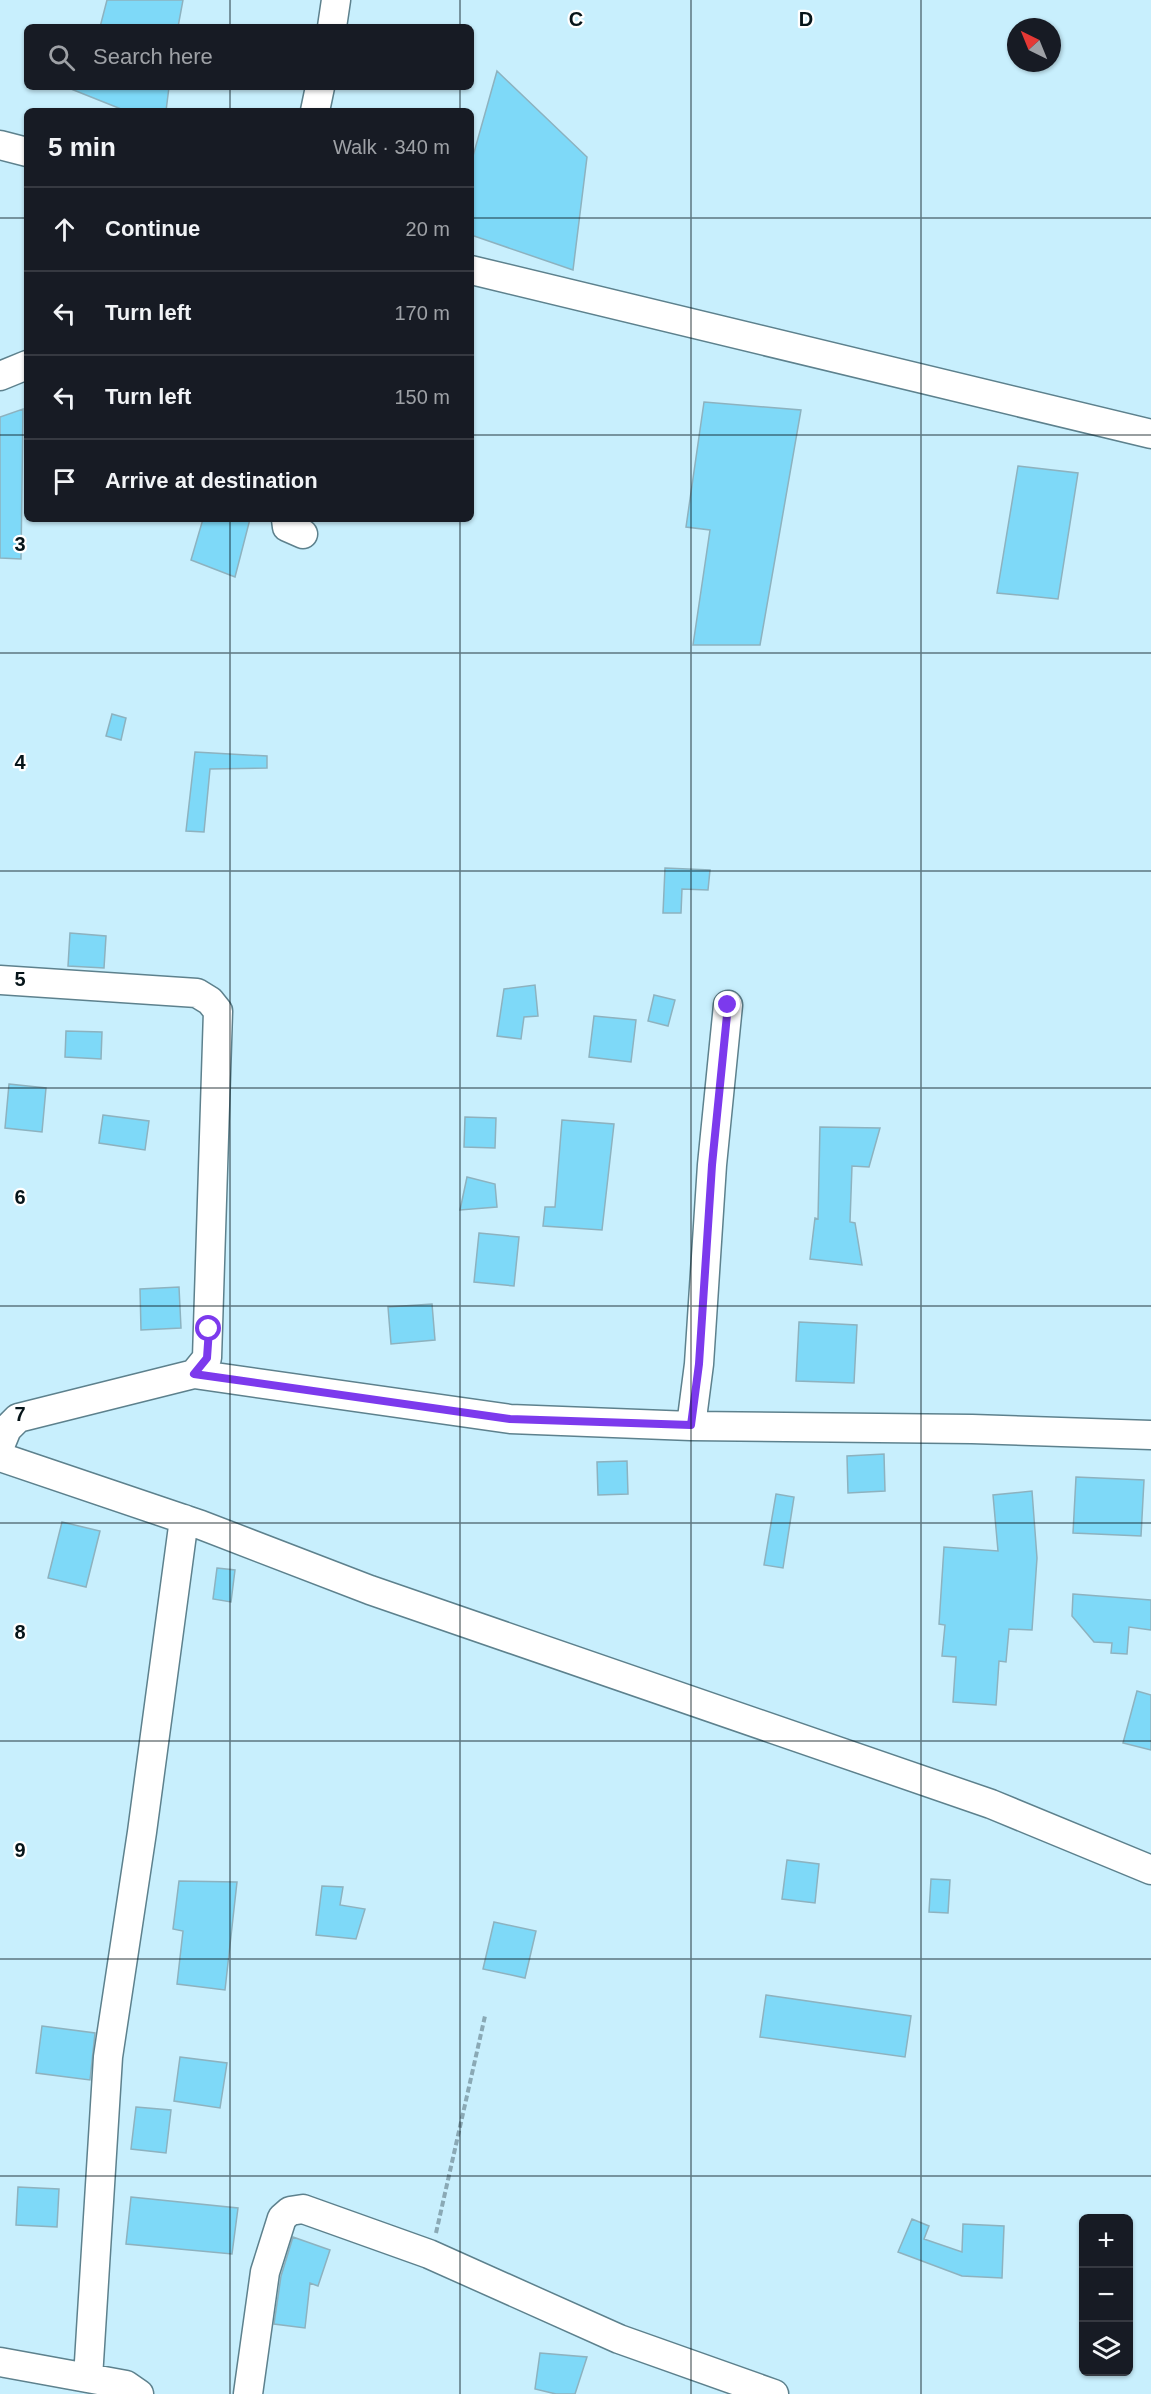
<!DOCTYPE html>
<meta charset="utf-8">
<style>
body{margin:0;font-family:Helvetica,sans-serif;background:#242831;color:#f1f3f6}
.controls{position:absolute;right:18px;bottom:18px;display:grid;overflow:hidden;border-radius:9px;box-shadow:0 2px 4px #0004}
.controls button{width:54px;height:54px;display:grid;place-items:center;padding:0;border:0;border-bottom:2px solid #363941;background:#171b24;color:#f1f3f6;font:30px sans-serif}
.compass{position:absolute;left:1007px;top:18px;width:54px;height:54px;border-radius:50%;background:#171b24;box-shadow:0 2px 4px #0004;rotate:317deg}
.stop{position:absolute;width:18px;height:18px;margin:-14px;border:4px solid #7c3aed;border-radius:50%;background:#fff}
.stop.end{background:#7c3aed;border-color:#fff;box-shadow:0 2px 6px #0008}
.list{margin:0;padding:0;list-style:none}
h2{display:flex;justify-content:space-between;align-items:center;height:78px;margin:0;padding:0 24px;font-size:26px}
h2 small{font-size:20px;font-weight:400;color:#9ea1a6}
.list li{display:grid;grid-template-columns:39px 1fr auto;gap:18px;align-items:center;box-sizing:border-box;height:84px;padding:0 24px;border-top:2px solid #363941}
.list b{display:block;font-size:22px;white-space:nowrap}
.list em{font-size:20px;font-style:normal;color:#9ea1a6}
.icon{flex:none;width:33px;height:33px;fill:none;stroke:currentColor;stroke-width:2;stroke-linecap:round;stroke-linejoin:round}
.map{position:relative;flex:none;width:1151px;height:2394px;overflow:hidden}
.search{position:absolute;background:#171b24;box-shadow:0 2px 4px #0004;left:24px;top:24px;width:450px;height:66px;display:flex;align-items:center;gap:15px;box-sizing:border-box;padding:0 21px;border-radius:9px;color:#9ea1a6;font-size:22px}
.panel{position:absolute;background:#171b24;box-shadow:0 2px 4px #0004;left:24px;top:108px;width:450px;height:414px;border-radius:9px}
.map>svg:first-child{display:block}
</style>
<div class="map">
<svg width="1151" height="2394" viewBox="0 0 1151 2394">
<rect width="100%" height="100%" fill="#c8effd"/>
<path fill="#7ed9f8" stroke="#8db2bf" stroke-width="1.5" d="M107,0H183L178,27H100Z
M497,71L587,157L573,270L471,235V163Z
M66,87H169L166,111H126Z
M704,402L801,410L760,645H693L710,530L686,527Z
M23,409L21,559L0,558V417Z
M1018,466L1078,473L1058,599L997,593Z
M203,519H250L235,577L191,560Z
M112,714L126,718L121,740L106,736Z
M195,752L267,756V768L210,769L204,832L186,831Z
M665,868L710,870L708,890L682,889L681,913H663Z
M70,933L106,936L104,968L68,966Z
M535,985L538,1016L524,1017L521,1039L497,1036L504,989Z
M654,995L675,1000L668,1026L648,1021Z
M594,1016L636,1020L631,1062L589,1057Z
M66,1031L102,1032L101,1059L65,1057Z
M9,1084L46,1088L42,1132L5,1128Z
M103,1115L149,1121L145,1150L99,1143Z
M465,1117L496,1118L495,1148L464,1147Z
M562,1120L614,1124L602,1230L543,1226L545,1207H555Z
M820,1127L880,1128L869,1167L852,1166L850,1222L855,1223L862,1265L810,1259L815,1218L818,1219Z
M467,1177L495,1184L497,1207L460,1210Z
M479,1233L519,1237L514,1286L474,1282Z
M179,1287L181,1328L141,1330L140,1289Z
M432,1304L435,1340L391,1344L388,1307Z
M799,1322L857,1325L854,1383L796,1381Z
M884,1454L885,1491L848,1493L847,1456Z
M627,1461L628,1494L598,1495L597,1462Z
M1076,1477L1144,1480L1141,1536L1073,1533Z
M1032,1491L1037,1558L1032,1630L1009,1629L1006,1662L999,1661L996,1705L953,1702L956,1657L942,1656L945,1625L939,1624L944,1547L998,1551L993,1495Z
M776,1494L794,1497L783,1568L764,1565Z
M62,1522L100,1531L86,1587L48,1578Z
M217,1568L235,1570L231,1602L213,1599Z
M1073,1594L1151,1600V1630L1129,1627L1127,1654L1111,1653L1112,1643L1094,1642L1072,1616Z
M1137,1691L1151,1695V1750L1123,1743Z
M787,1860L819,1864L815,1903L782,1899Z
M931,1879L950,1880L948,1913L929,1912Z
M179,1881L237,1882L225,1990L177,1984L183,1931L173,1929Z
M322,1886L343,1887L340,1905L365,1909L356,1939L316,1935Z
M494,1922L536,1931L525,1978L483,1969Z
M766,1995L911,2016L905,2057L760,2037Z
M42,2026L95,2033L90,2080L36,2073Z
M180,2057L227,2063L220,2108L174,2101Z
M136,2107L171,2110L166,2153L131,2149Z
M18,2187L59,2189L57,2227L16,2225Z
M131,2197L238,2208L232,2254L126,2244Z
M912,2219L929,2226L924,2239L962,2252L963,2224L1004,2226L1002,2278L962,2276L898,2252Z
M293,2237L330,2250L318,2286L310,2283L305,2328L274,2324L281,2276Z
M540,2353L587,2357L575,2394H556L535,2389Z"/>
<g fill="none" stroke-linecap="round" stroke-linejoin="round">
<g stroke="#5d818d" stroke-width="31">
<path id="minor" d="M332,27L336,0
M315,111L320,87
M0,145L27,152
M471,270L1151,434
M0,376L27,365
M286,519L287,527L303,534
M0,980L197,993L210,1001L218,1011L207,1358L194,1374
M691,1426L699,1364L712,1165L728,1005
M0,1446L7,1429L18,1418L194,1374L510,1419L691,1426L972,1429L1151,1435
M0,1457L201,1525L370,1590L991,1804L1151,1870
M0,2362L126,2385L139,2394
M88,2378L108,2057L142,1832L184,1519
M248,2394L265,2272L282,2218L290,2211L303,2209L429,2254L619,2339L774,2394"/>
</g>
<path stroke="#8aa9b5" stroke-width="4" stroke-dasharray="6 3" stroke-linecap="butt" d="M436,2233L485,2016"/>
<use href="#minor" stroke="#fff" stroke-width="28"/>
</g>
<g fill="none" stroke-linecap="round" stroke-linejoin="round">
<path stroke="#7c3aed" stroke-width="8" d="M209,1329L207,1358L194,1374L510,1419L691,1425L699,1364L712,1165L728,1005"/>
</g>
<path fill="none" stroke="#061419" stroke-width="1.5" stroke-opacity="0.55" d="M230,0V27M460,0V27M691,0V2394M921,0V2394M230,87V111M460,87V111M0,218H27M471,218H1151M0,435H27M471,435H1151M230,519V2394M460,519V2394M0,653H1151M0,871H1151M0,1088H1151M0,1306H1151M0,1523H1151M0,1741H1151M0,1959H1151M0,2176H1151"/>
<g font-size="20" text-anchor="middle" font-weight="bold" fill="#061419" stroke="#fff" stroke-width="4.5" stroke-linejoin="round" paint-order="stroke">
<text x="576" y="26">C</text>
<text x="806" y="26">D</text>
<text x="20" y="551">3</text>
<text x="20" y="769">4</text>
<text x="20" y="986">5</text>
<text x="20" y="1204">6</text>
<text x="20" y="1421">7</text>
<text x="20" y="1639">8</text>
<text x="20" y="1857">9</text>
</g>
</svg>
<div class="controls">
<button>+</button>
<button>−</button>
<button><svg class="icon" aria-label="layers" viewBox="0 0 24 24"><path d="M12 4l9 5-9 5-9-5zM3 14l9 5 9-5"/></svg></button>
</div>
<svg class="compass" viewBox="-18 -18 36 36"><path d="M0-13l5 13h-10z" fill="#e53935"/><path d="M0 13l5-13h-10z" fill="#9ea1a6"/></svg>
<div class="stop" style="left:209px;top:1329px"></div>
<div class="stop end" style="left:728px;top:1005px"></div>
<div class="search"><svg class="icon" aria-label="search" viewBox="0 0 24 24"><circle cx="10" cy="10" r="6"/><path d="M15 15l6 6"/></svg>Search here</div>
<section class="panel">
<h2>5 min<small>Walk · 340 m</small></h2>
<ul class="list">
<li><svg class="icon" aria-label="ahead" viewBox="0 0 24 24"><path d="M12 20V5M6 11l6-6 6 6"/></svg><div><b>Continue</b></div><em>20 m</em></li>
<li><svg class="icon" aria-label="left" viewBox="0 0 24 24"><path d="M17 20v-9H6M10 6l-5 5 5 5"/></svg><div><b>Turn left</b></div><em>170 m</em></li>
<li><svg class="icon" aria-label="left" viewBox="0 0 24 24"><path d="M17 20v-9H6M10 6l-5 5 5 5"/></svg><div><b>Turn left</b></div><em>150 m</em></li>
<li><svg class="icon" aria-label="arrive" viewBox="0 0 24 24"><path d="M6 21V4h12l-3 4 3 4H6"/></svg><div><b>Arrive at destination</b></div></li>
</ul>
</section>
</div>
